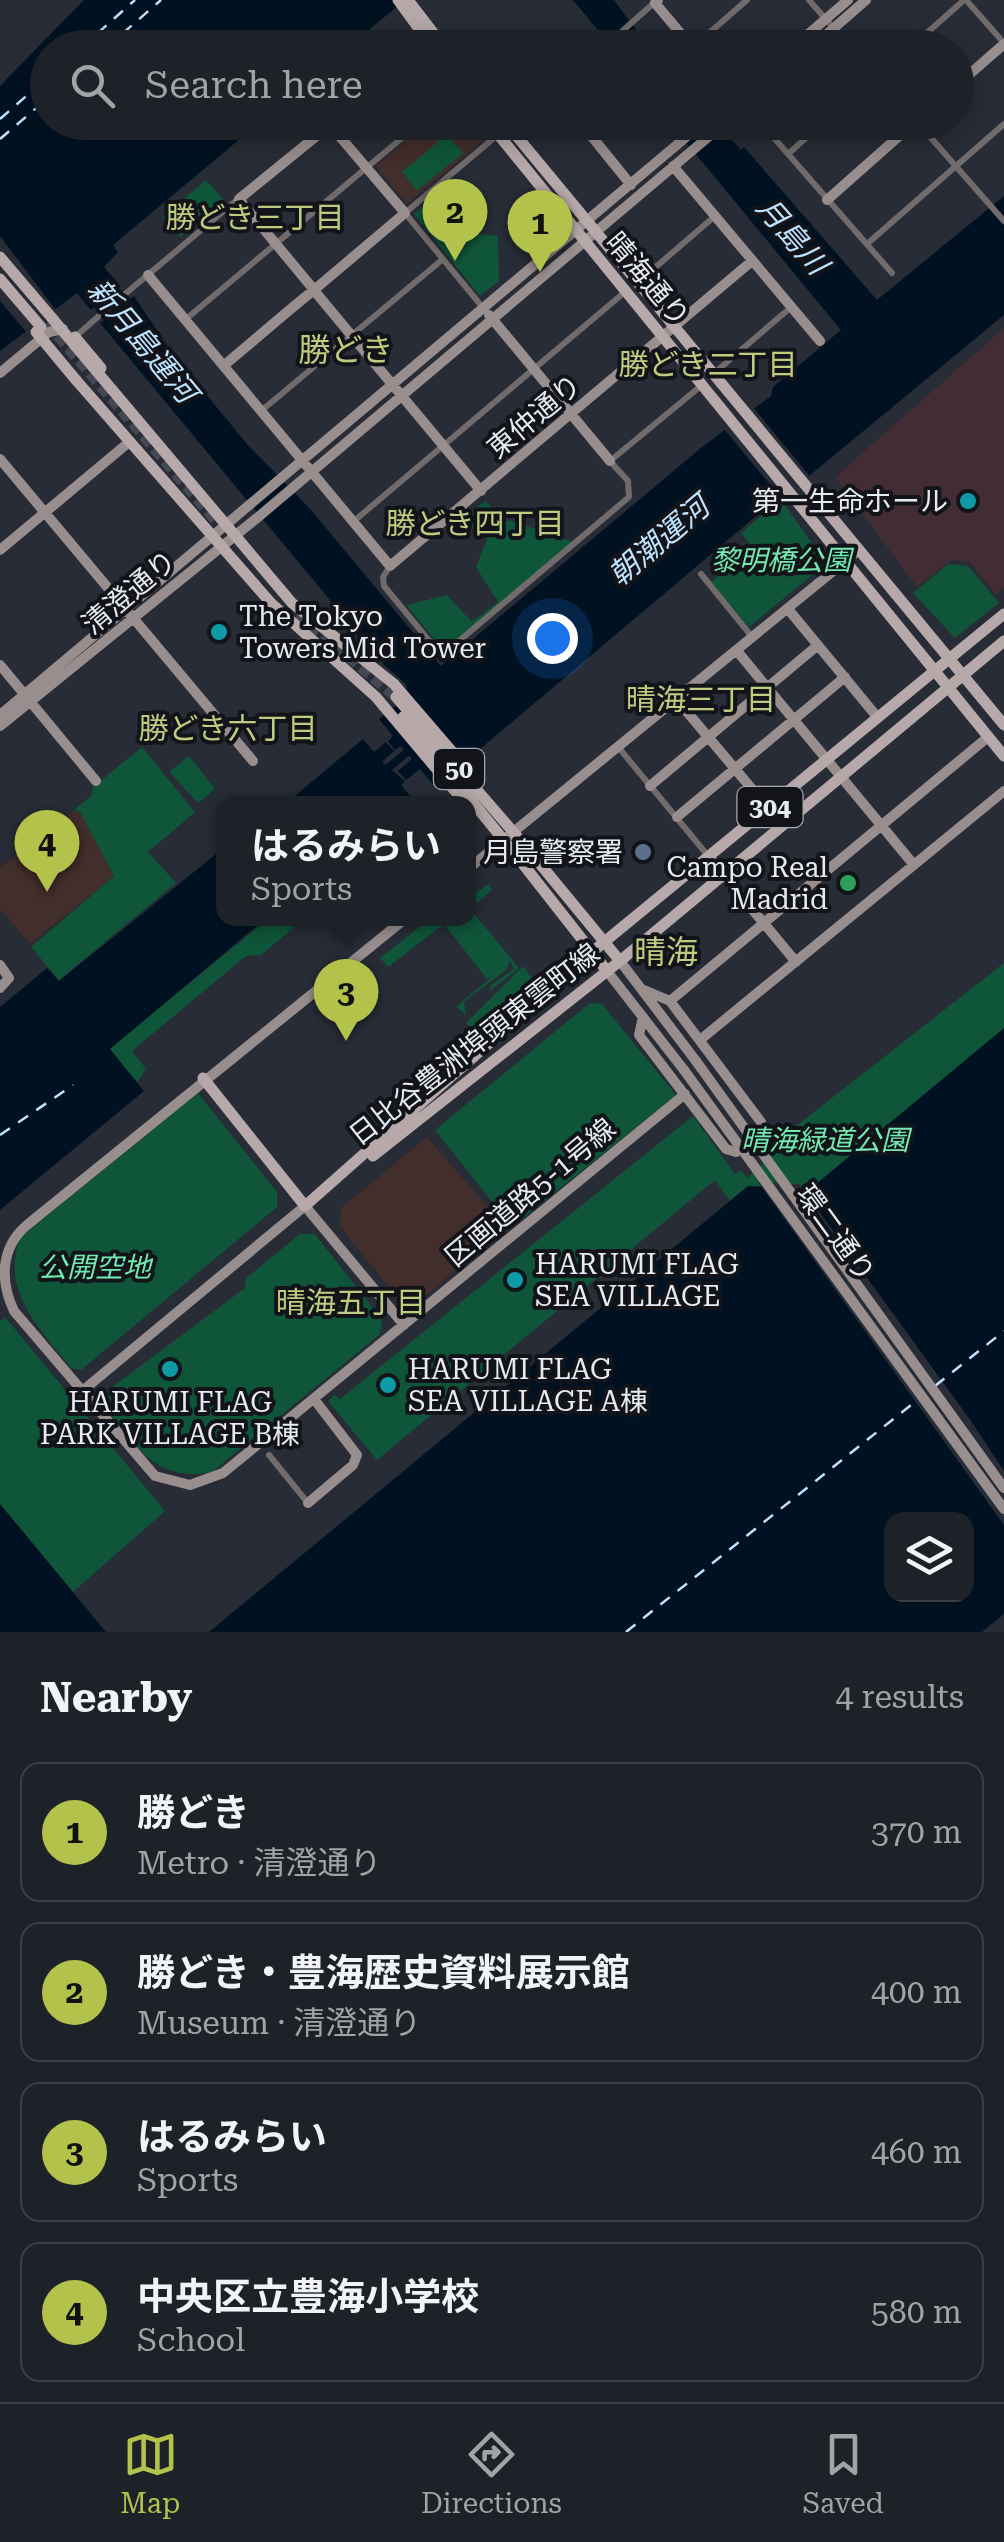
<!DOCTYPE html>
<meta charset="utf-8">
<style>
body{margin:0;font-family:"Roboto Serif","Noto Sans JP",serif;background:#2a2e34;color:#f1f3f6}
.controls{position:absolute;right:30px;bottom:30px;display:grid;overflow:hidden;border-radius:20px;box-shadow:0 5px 25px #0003}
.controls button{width:90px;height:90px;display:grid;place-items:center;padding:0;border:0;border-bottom:2px solid #3b3e45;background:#1d2128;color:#f1f3f6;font:50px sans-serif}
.you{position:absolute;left:552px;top:638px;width:35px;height:35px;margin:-25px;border:8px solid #fff;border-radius:50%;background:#1a73e8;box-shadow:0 0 0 15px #1a73e833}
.badge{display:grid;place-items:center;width:65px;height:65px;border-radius:50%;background:#b3c24b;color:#111;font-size:32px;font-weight:700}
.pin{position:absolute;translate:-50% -82px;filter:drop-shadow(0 2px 5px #0008)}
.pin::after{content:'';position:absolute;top:52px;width:35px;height:30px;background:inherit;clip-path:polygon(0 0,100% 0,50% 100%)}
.popup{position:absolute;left:216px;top:796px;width:260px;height:130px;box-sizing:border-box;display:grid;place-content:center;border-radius:20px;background:#1d2128;filter:drop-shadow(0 2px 8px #0005);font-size:32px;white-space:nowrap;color:#a0a3a8}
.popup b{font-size:38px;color:#f1f3f6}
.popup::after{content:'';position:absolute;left:50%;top:100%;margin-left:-20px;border:20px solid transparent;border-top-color:#1d2128}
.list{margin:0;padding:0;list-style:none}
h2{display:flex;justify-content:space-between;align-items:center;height:130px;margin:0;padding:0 40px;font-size:42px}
h2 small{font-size:32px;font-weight:400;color:#a0a3a8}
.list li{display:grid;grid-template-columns:65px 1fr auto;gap:30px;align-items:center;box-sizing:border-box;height:140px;margin:0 20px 20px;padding:0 20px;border:2px solid #3b3e45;border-radius:20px}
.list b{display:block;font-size:38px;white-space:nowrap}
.list p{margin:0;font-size:32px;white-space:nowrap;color:#a0a3a8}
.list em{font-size:32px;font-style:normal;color:#a0a3a8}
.icon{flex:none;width:55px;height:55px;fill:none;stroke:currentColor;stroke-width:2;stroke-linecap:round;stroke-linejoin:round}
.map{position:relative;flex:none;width:1004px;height:1632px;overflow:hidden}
.search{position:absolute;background:#1d2128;box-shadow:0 5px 25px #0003;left:30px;right:30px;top:30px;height:110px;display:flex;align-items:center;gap:25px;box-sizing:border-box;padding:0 35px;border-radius:55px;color:#a0a3a8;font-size:38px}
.sheet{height:770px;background:#1d2128}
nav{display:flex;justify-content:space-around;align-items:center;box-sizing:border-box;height:140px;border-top:2px solid #3b3e45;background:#1d2128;font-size:28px;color:#a0a3a8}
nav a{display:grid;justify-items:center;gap:5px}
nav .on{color:#b3c24b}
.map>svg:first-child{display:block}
</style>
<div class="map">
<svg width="1004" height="1632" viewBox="0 0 1004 1632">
<rect width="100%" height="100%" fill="#272c36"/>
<path fill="#412d33" d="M1004,328V588L996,595L970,562L951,560L917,587L835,477Z"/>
<path fill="#422e2a" d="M428,123H473L486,138L407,204L376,166Z
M73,811L79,812L95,837L114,876L30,944L0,909V868Z
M427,1137L506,1228L417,1303L401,1302L340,1227L341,1208Z"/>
<path fill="#0f5539" d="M447,134L463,153L417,191L402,172Z
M206,180L224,200L180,237L162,217Z
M436,196L467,233L498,236L499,281L480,296L414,214Z
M781,499L822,558L821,568L749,627L711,582L753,547L741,533Z
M486,501L503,524L509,520L573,542L444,651L406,605L447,595L472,622L498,602L476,567L488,536L459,520Z
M948,564L968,566L999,603L955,638L913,593Z
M142,747L195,812L148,852L176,883L59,980L31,947L114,876L80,812L74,810L91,796L93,787Z
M189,756L215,789L198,803L169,772Z
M488,884L492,890L470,909L519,968L490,991L491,985L514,969L510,961L506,970L464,1002L466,1015L456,1007L495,974L487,979L444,924L388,967L380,958L430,919L468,918L469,898Z
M268,919H304L261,955L246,956L132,1051L146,1069L137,1083L109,1049Z
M1004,963V1029L809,1190L748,1186L730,1201L715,1180L377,1460L328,1401L335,1395L340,1399L693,1116L735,1174L741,1170L747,1178L785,1142L782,1137Z
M523,966L536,983L474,1032L466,1023Z
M590,1003L602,1004L676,1095L512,1227L435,1130Z
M198,1093L277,1192V1207L81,1370L71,1368C40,1328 0,1292 20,1238Z
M300,1234H315L382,1320L380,1334L212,1472C154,1483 137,1445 102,1406L103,1394L245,1288L246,1278Z
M5,1317L165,1511L73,1592L0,1504V1322Z"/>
<path fill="#001221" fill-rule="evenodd" d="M84,0H405L348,47L48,48V122L259,123L113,245L118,252L104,267L120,286L110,295L120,306L134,296L172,353L247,444L311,510L441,666L702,447L771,396L773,387L841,330L670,123H723L733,134L732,140L741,150L744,147L877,300L1004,196V315L809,476L793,485L435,787L420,769L406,780L398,771L412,759L401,746L395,750L388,741L393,736L379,719L408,697L406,684L384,665L100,323L114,313L104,300L91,310L77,293L0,351V86Z
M573,0H614L649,47H612Z
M363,739L374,752L386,742L394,751L382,762L405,781L401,785L410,796L401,803L285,804Z
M221,850L224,918L265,919L110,1049L144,1091L0,1210V1007L47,968L59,981Z
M1004,1028V1614L982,1632H209L748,1186L809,1190ZM892,1520H966V1594H892Z
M0,1504L106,1632H0Z"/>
<path fill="#272c36" d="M0,236L58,313L28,334L0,301Z
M752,406L813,480L783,500L724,429Z
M758,1182L799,1184L971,1421L1004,1471V1525Z"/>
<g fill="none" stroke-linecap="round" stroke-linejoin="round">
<path stroke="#001221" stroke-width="8" d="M381,774L412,748"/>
<path stroke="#bee3fe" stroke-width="2.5" stroke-dasharray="12 10" stroke-linecap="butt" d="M81,48L135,0
M106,48L161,0
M0,119L48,77
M0,139L48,98
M0,1135L73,1085
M935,1386L1004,1331
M626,1632L921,1397"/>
<path stroke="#444852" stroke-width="11" stroke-dasharray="11 5.5" stroke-linecap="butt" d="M47,323L216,521
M298,614L396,697"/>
<path stroke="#716b6b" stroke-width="6" d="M809,0L851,48
M966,0L1004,43
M693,47L747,0
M603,48L654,3
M910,48L964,0
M760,122L892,273
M917,122L1004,221
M788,154L824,122
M867,244L1004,124
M636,284L715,216
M118,300L238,199
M484,309L405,213L513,122
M186,319L421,122
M75,337L108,308
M712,375L790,308
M261,411L443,259
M354,521L626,291
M390,566L383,577L384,586L436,649L446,652L629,497L628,481L610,461L702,385
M701,574L753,638
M619,748L709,857
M269,1455L308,1503"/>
<path stroke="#998e8e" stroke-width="10" d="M658,0L655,3L693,48
M792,48L848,0
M811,48L866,0
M956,86L1004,44
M580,122L631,185
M673,166L820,341
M827,200L915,122
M148,275L390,566L752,261
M489,315L610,461
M224,365L228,362C257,338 285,313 314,290L405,213L330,125L239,199L242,203L310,285L317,294L481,491
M0,373L49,332L63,329
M0,459L253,761
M0,550L128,443
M788,609L878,718
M737,651L914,865
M0,665L96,781
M677,700L768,808
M0,715L704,122
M0,726L257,518L726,122
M650,786L818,645
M677,817L845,677
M709,857L796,962
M468,869L859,550
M406,918L27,1225C0,1248 0,1281 14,1311L155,1476L190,1485L223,1473L685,1094
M620,961L696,1061
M0,965L9,978L0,988
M607,971L684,1070
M670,1001L988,737
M643,1017L639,1035L726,1149L736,1152L760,1133L761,1122L670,1001L644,990
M700,1040L1004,791
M81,1392L305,1206L404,1325
M308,1503L353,1465L357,1455L314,1399"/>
<path stroke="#b7a9a9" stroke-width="11" d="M398,0L433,48
M408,0L445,48
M488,122L1004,756
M505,122L1004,725
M0,257L52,318
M0,279L41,327
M75,337L101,368
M93,367L292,603L394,684L467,769
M76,380L271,603L376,697L466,804
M522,842L620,961
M511,849L607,971
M203,1078L305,1206
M373,1156L620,961L1004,641
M305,1206L592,952L1004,614"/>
<path stroke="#716b6b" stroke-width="6" d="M108,308L118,300"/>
<path stroke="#998e8e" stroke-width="10" d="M696,1061L1004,1488
M684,1070L1004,1509"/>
<path stroke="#b7a9a9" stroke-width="11" d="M52,318L93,367
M36,332L76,380
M396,697L522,842
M403,717L511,849"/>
</g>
<g fill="#0f9aa8" stroke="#121419" stroke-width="4">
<circle cx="968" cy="501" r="10"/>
<circle cx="219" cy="632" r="10"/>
<circle cx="515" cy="1280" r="10"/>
<circle cx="170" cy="1369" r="10"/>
<circle cx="388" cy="1385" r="10"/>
</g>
<circle fill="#5c6f8a" stroke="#121419" stroke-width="4" cx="643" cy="852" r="10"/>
<circle fill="#2e9e5b" stroke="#121419" stroke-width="4" cx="848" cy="883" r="10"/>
<g text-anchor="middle" stroke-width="8" stroke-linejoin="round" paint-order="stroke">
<g fill="#121419" stroke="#a7aab0" stroke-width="2.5">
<rect x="434" y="749" width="50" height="40" rx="8"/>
<rect x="737.5" y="787" width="65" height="40" rx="8"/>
</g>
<g font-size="25" font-weight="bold" fill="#e7eaf0">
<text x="459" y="778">50</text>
<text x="770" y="816">304</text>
</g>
<g font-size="28" fill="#e7eaf0" stroke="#121419">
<text transform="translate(648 279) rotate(50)" y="10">晴海通り</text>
<text transform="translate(534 416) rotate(-40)" y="10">東仲通り</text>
<text transform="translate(129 592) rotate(-40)" y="10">清澄通り</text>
<text transform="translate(474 1044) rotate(-38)" y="10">日比谷豊洲埠頭東雲町線</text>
<text transform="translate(530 1192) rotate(-40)" y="10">区画道路5-1号線</text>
<text transform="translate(836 1233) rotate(54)" y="10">環二通り</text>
</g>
<g font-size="28" fill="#e7eaf0" stroke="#121419" text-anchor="end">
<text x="948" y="511">第一生命ホール</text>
<text x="239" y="626" text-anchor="start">The Tokyo<tspan x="239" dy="32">Towers Mid Tower</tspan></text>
<text x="623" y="862">月島警察署</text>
<text x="828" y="877">Campo Real<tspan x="828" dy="32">Madrid</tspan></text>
<text x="535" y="1274" text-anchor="start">HARUMI FLAG<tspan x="535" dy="32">SEA VILLAGE</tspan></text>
<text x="408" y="1379" text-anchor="start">HARUMI FLAG<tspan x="408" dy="32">SEA VILLAGE A棟</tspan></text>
<text x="170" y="1412" text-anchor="middle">HARUMI FLAG<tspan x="170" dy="32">PARK VILLAGE B棟</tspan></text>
</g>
<g font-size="28" font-style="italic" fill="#72e9b1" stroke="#121419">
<text x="781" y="570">黎明橋公園</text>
<text x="825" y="1150">晴海緑道公園</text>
<text x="95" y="1277">公開空地</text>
</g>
<g font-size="30" fill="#bfcb7e" stroke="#121419">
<text x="255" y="228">勝どき三丁目</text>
<text x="708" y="375">勝どき二丁目</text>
<text x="475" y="534">勝どき四丁目</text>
<text x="701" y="710">晴海三丁目</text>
<text x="228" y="739">勝どき六丁目</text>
<text x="351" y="1313">晴海五丁目</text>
</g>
<g font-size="30" font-style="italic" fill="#bee3fe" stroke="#121419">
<text transform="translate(792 236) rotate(49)" y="10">月島川</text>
<text transform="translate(142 341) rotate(50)" y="10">新月島運河</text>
<text transform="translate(659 541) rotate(-40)" y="10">朝潮運河</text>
</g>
<g font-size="32" fill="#bfcb7e" stroke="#121419">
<text x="346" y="361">勝どき</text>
<text x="666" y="963">晴海</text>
</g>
</g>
</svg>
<div class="controls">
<button><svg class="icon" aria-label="layers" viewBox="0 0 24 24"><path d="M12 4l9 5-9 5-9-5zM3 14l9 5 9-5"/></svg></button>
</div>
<div class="you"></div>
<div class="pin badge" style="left:540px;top:272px">1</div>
<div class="pin badge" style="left:455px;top:261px">2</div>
<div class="pin badge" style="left:346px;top:1041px">3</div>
<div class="popup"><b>はるみらい</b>Sports</div>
<div class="pin badge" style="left:47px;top:892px">4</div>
<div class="search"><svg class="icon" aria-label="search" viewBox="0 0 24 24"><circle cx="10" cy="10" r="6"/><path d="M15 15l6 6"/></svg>Search here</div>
</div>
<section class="sheet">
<h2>Nearby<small>4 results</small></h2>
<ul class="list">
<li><span class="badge">1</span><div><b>勝どき</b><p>Metro · 清澄通り</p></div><em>370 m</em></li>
<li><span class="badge">2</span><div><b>勝どき・豊海歴史資料展示館</b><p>Museum · 清澄通り</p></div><em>400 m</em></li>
<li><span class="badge">3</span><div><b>はるみらい</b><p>Sports</p></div><em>460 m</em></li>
<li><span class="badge">4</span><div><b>中央区立豊海小学校</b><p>School</p></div><em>580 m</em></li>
</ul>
</section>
<nav>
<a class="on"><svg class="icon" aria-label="map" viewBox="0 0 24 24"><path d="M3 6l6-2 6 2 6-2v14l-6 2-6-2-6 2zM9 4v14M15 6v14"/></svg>Map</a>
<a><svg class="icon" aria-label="directions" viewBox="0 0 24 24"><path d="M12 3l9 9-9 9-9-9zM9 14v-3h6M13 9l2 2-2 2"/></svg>Directions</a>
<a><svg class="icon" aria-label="saved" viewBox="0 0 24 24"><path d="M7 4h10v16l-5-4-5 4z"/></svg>Saved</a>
</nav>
